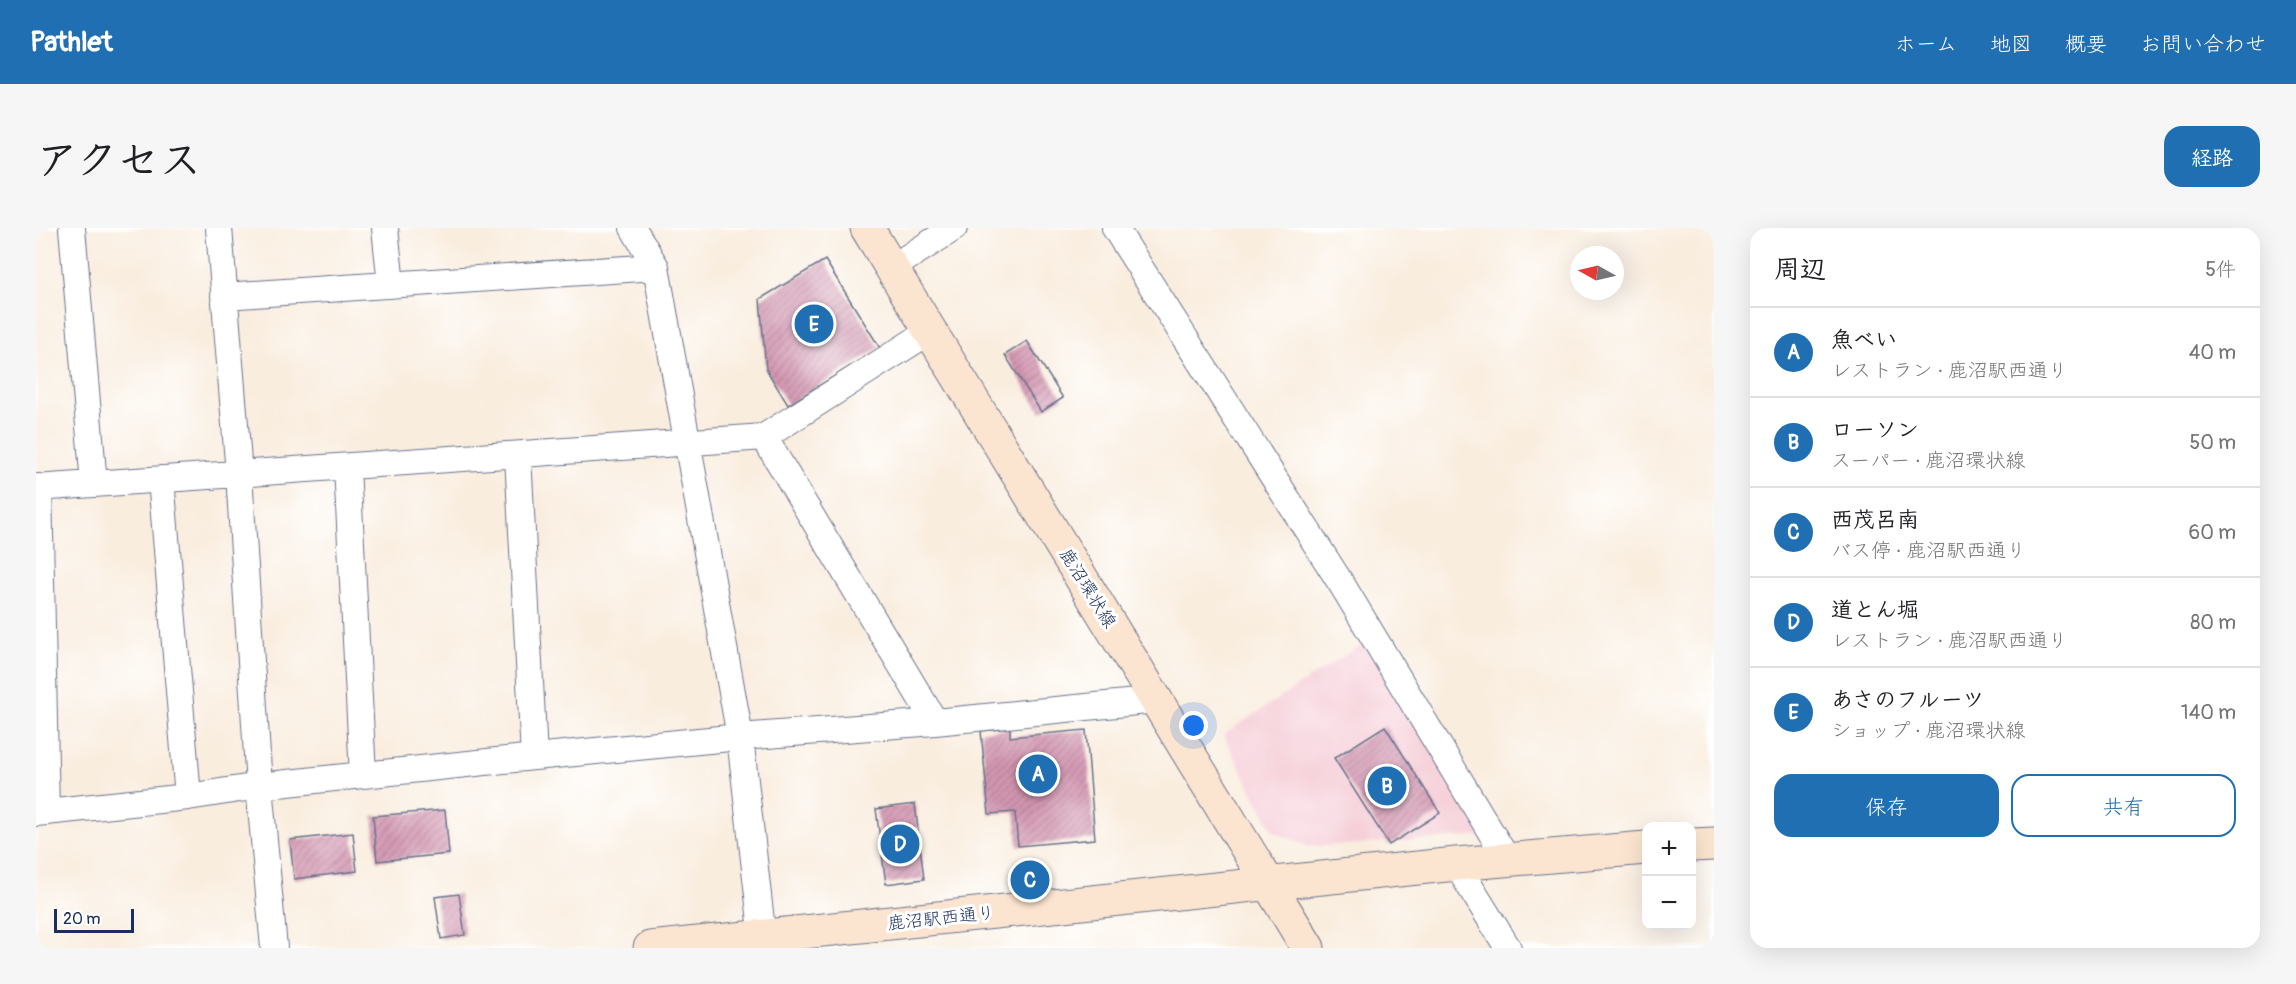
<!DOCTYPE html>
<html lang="ja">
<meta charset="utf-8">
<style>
body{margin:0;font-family:Pangolin,"Klee One",sans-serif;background:#f6f6f6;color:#202124}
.controls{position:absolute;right:18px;bottom:18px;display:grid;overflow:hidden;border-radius:12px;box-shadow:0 6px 24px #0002}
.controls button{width:54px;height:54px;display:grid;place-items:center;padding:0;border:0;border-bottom:2px solid #e0e0e0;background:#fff;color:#202124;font:30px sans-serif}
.compass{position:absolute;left:1534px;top:18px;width:54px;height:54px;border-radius:50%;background:#fff;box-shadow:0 6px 24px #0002;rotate:278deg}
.scale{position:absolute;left:18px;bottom:15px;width:80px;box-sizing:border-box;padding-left:6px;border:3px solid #1b2f5e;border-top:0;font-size:16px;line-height:21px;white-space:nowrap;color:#1b2f5e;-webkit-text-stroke:4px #fff;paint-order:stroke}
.you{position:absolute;left:1158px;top:498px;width:21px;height:21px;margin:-15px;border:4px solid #fff;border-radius:50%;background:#1a73e8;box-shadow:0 0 0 9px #1a73e833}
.badge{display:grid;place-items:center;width:39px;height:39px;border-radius:50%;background:#1f6fb2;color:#fff;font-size:20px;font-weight:700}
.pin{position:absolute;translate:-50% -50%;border:3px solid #fff;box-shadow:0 2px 6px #0006}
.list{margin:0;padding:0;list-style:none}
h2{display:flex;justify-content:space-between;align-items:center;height:78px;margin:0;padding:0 24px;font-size:26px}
h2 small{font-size:20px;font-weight:400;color:#757577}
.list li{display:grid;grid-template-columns:39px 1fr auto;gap:18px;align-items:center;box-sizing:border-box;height:90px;padding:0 24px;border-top:2px solid #e0e0e0}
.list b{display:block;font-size:22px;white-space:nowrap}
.list p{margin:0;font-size:20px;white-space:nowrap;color:#757577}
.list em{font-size:20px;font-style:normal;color:#757577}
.actions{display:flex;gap:12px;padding:18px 24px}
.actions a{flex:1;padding:14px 0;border:2px solid #1f6fb2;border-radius:18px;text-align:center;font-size:21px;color:#1f6fb2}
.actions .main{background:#1f6fb2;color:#fff}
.map{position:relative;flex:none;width:1678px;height:720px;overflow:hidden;border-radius:18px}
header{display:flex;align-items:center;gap:36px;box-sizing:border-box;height:84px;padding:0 30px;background:#1f6fb2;color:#fff}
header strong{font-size:28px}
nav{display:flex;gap:33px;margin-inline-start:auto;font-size:21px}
.intro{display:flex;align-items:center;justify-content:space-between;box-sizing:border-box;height:144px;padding:0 36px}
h1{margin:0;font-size:42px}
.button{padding:15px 27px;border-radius:18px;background:#1f6fb2;color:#fff;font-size:21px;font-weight:700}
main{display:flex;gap:36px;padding:0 36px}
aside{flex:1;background:#fff;border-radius:18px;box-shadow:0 6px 24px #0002}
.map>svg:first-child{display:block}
</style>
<header>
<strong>Pathlet</strong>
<nav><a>ホーム</a><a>地図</a><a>概要</a><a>お問い合わせ</a></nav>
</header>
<div class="intro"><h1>アクセス</h1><a class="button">経路</a></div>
<main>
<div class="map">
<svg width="1678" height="720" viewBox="0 0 1678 720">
<defs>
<pattern id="building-hatch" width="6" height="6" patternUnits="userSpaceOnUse" patternTransform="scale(1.5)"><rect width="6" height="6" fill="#d496b1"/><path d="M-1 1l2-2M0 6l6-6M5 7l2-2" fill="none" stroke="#ab7b93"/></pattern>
</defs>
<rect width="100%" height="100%" fill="#fff"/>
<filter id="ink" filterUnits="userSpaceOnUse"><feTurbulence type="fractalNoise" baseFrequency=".0167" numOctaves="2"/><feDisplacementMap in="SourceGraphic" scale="12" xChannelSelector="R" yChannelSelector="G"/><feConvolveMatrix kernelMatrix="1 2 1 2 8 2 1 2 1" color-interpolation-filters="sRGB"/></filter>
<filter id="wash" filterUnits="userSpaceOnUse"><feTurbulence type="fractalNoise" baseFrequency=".008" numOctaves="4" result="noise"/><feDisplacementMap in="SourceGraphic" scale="24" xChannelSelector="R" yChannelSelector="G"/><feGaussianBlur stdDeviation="1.35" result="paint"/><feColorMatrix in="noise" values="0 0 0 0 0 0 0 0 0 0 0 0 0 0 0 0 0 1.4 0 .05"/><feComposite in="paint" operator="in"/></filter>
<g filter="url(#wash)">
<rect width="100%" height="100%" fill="#f9edde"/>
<path fill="#f6cfd8" d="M1332,412L1447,608L1273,619L1237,603L1187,507Z"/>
<g id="blocks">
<path fill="url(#building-hatch)" d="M789,32L844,120L752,177L730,141L724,71Z
M991,113L1027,170L1005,184L969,127Z
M1349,498L1404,585L1353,617L1298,530Z
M974,500V509L1050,502L1059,611L982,618L979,584L953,586L945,503Z
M879,576L888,651L850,656L840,581Z
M409,582L413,626L341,633L337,588Z
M317,605L321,643L258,651L254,612Z
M423,666L429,707L405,711L399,669Z"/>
</g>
</g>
<g filter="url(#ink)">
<use href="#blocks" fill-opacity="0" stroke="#69728b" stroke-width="1.5"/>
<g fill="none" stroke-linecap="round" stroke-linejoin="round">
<g stroke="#69728b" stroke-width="28">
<path id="street" d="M36,0L58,256
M183,0L203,246L223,558L238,720
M349,0L355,57
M597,0L620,39L704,509L728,720
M1079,0L1308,360L1471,631
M855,40L918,0
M188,68L620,39
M728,209L899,494
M482,228L498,529
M311,239L327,547
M125,251L152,569
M3,259L10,584
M0,260L728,209L894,103
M0,585L152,569L223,558L498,529L704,509L899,494L1121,472
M1420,636L1472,720"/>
</g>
<g stroke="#69728b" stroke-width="35">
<path id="secondary" d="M831,0L1272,720
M1656,617L1678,616
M614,720L1420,636L1610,620"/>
</g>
<use href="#street" stroke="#fff" stroke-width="26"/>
<use href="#secondary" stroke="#fce5d0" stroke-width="33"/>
</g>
</g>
<g text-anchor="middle" stroke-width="6" stroke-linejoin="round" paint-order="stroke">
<g font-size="18" fill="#1b2f5e" stroke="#fff">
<text transform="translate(1052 360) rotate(58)" y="6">鹿沼環状線</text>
<text transform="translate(905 690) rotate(-6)" y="6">鹿沼駅西通り</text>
</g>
</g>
</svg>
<div class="controls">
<button>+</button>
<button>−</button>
</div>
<svg class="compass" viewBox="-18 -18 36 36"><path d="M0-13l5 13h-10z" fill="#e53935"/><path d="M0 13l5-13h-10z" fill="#757577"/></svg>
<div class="scale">20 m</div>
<div class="you"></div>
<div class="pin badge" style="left:1002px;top:546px">A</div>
<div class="pin badge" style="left:1351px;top:558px">B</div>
<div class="pin badge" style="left:994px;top:652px">C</div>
<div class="pin badge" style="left:864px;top:616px">D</div>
<div class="pin badge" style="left:778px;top:96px">E</div>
</div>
<aside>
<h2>周辺<small>5件</small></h2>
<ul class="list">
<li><span class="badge">A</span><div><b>魚べい</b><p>レストラン · 鹿沼駅西通り</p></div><em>40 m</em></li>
<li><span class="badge">B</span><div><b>ローソン</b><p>スーパー · 鹿沼環状線</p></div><em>50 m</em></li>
<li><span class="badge">C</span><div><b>西茂呂南</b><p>バス停 · 鹿沼駅西通り</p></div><em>60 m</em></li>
<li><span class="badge">D</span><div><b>道とん堀</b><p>レストラン · 鹿沼駅西通り</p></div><em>80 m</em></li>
<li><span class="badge">E</span><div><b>あさのフルーツ</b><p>ショップ · 鹿沼環状線</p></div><em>140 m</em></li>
</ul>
<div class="actions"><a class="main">保存</a><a>共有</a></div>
</aside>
</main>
